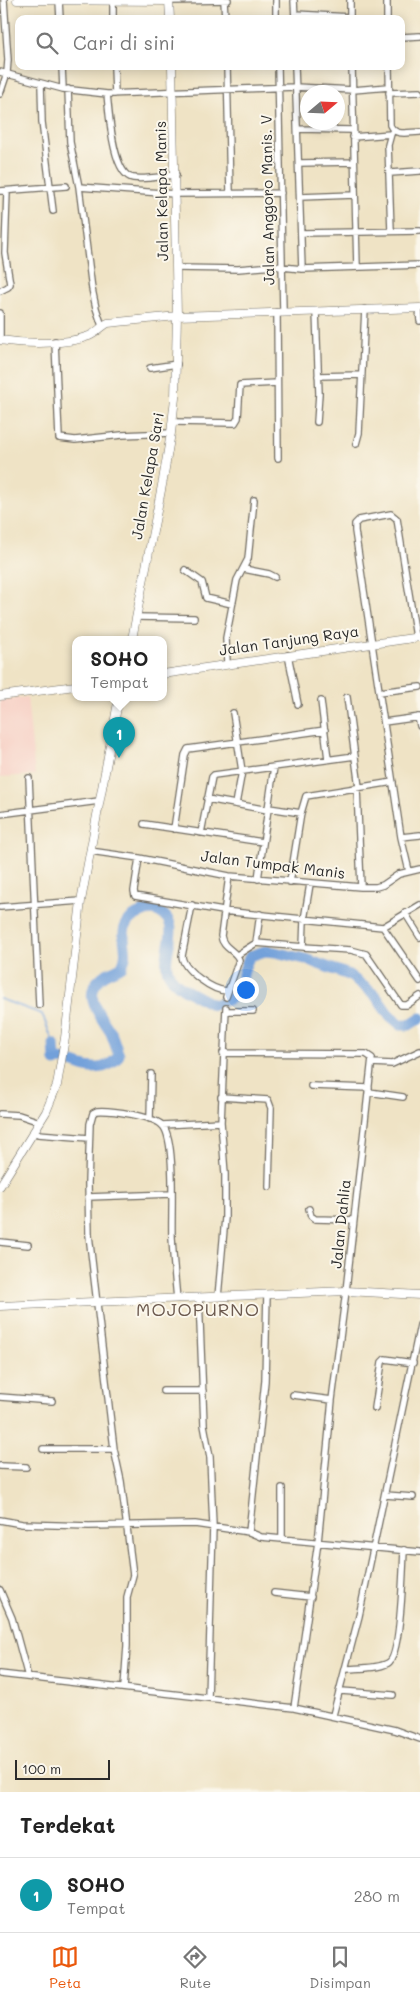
<!DOCTYPE html>
<html lang="id">
<style>
body{margin:0;font-family:Mali,sans-serif;background:#f6f6f6;color:#222}
.compass{position:absolute;left:300px;top:85px;width:45px;height:45px;border-radius:50%;background:#fff;box-shadow:0 2px 12px #0003;rotate:71deg}
.scale{position:absolute;left:15px;bottom:12px;width:95px;box-sizing:border-box;padding-left:5px;border:2px solid #2b2b2b;border-top:0;font-size:14px;line-height:18px;white-space:nowrap;color:#2b2b2b;-webkit-text-stroke:4px #fbf7ec;paint-order:stroke}
.you{position:absolute;left:245px;top:989px;width:18px;height:18px;margin:-12px;border:4px solid #fff;border-radius:50%;background:#1a73e8;box-shadow:0 0 0 8px #1a73e833}
.badge{display:grid;place-items:center;width:32px;height:32px;border-radius:50%;background:#ea580c;color:#fff;font-size:16px;font-weight:700}
.pin{position:absolute;translate:-50% -41px;filter:drop-shadow(0 1px 2px #0008)}
.pin::after{content:'';position:absolute;top:26px;width:18px;height:15px;background:inherit;clip-path:polygon(0 0,100% 0,50% 100%)}
.popup{position:absolute;left:72px;top:636px;width:95px;height:65px;box-sizing:border-box;display:grid;place-content:center;border-radius:10px;background:#fff;filter:drop-shadow(0 1px 4px #0005);font-size:16px;white-space:nowrap;color:#767676}
.popup b{font-size:19px;color:#222}
.popup::after{content:'';position:absolute;left:50%;top:100%;margin-left:-10px;border:10px solid transparent;border-top-color:#fff}
.list{margin:0;padding:0;list-style:none}
h2{display:flex;justify-content:space-between;align-items:center;height:65px;margin:0;padding:0 20px;font-size:21px}
h2 small{font-size:16px;font-weight:400;color:#767676}
.list li{display:grid;grid-template-columns:32px 1fr auto;gap:15px;align-items:center;box-sizing:border-box;height:75px;padding:0 20px;border-top:1px solid #e0e0e0}
.list b{display:block;font-size:19px;white-space:nowrap}
.list p{margin:0;font-size:16px;white-space:nowrap;color:#767676}
.list em{font-size:16px;font-style:normal;color:#767676}
.icon{flex:none;width:28px;height:28px;fill:none;stroke:currentColor;stroke-width:2;stroke-linecap:round;stroke-linejoin:round}
.map{position:relative;flex:none;width:420px;height:1792px;overflow:hidden}
.search{position:absolute;background:#fff;box-shadow:0 2px 12px #0003;left:15px;right:15px;top:15px;height:55px;display:flex;align-items:center;gap:12px;box-sizing:border-box;padding:0 18px;border-radius:10px;color:#767676;font-size:19px}
.sheet{height:140px;background:#fff}
nav{display:flex;justify-content:space-around;align-items:center;box-sizing:border-box;height:70px;border-top:1px solid #e0e0e0;background:#fff;font-size:14px;color:#767676}
nav a{display:grid;justify-items:center;gap:2px}
nav .on{color:#ea580c}
.map>svg:first-child{display:block}
</style>
<div class="map">
<svg width="420" height="1792" viewBox="0 0 420 1792">
<rect width="100%" height="100%" fill="#fbf7ec"/>
<filter id="ink" filterUnits="userSpaceOnUse"><feTurbulence type="fractalNoise" baseFrequency=".02" numOctaves="2"/><feDisplacementMap in="SourceGraphic" scale="10" xChannelSelector="R" yChannelSelector="G"/><feConvolveMatrix kernelMatrix="1 2 1 2 8 2 1 2 1" color-interpolation-filters="sRGB"/></filter>
<filter id="wash" filterUnits="userSpaceOnUse"><feTurbulence type="fractalNoise" baseFrequency=".0096" numOctaves="4" result="noise"/><feDisplacementMap in="SourceGraphic" scale="20" xChannelSelector="R" yChannelSelector="G"/><feGaussianBlur stdDeviation="1.12" result="paint"/><feColorMatrix in="noise" values="0 0 0 0 0 0 0 0 0 0 0 0 0 0 0 0 0 1.4 0 .05"/><feComposite in="paint" operator="in"/></filter>
<g filter="url(#wash)">
<rect width="100%" height="100%" fill="#efe3c5"/>
<path fill="#f7d1c6" d="M27,697L35,775L0,777V700Z"/>
<g fill="none" stroke-linecap="round" stroke-linejoin="round">
<path stroke="#72a0da" stroke-width="2" d="M0,999L42,1014L54,1044"/>
<path stroke="#72a0da" stroke-width="11" d="M54,1044L55,1061C73,1057 81,1072 103,1067C110,1065 115,1062 119,1055C116,1048 114,1040 111,1033C101,1016 80,995 102,977C107,972 116,971 122,966C131,949 119,939 126,925C129,919 135,915 141,913C147,910 153,909 159,912C185,925 159,953 169,974C177,989 200,997 213,1005C253,994 234,983 250,956L265,951L275,952L305,959L349,975L375,995L389,1015L401,1025H409L420,1018"/>
</g>
</g>
<g filter="url(#ink)">
<g fill="none" stroke-linecap="round" stroke-linejoin="round">
<g stroke="#706b61" stroke-width="8">
<path id="street" d="M59,0L60,19
M113,0V19
M224,0L225,19
M276,0V19
M294,0L295,19
M350,0V19
M387,0V19
M169,1L228,0
M295,14L350,17
M401,37L420,36
M62,66L63,89
M114,66L115,94
M227,66L230,193
M278,66L283,311
M295,66L302,269
M352,66L357,267
M389,66L390,125C395,137 409,132 420,132
M0,72L63,89L107,94L295,87L353,90L389,87
M41,84L42,122L53,211
M68,89L70,142L79,187L92,289L96,308L102,326
M389,93L420,92
M0,94L7,73L8,60L4,0
M107,94C109,110 112,175 133,178C146,180 162,176 176,175
M298,129L352,130
M391,134L388,145L391,231
M353,137L391,134L392,132
M299,163L354,162
M390,173L420,171
M79,187L175,194L281,193
M0,191L66,186
M300,197L355,195
M301,233L420,231
M176,268L238,269L273,266L302,269L420,265
M0,291L8,287L10,284L5,253L7,191
M419,308L420,321
M316,311L319,394L317,422
M277,312L278,458
M0,313V340
M55,341L59,438L75,440L122,435L171,433
M150,368L177,364
M318,376L361,375
M173,422L235,423L238,418L240,385L277,383
M356,444L359,433L365,309
M244,569L269,574L275,577
M185,570L202,582L206,598L232,604
M136,617L194,618
M288,655L298,704
M227,664L226,638L237,580L248,559L254,500
M379,692L420,687
M347,697L359,787
M321,701L328,759
M233,713L242,771L236,804
M418,717L420,726
M384,722L420,717
M29,778L39,1005
M357,788L361,887
M207,799L268,810
M269,808L301,813
M0,814L99,801
M144,824L263,842
M174,829L185,755L188,749L325,730
M201,833L212,777L214,775L355,756
M401,837L420,835
M90,851L139,858L229,876L361,887H376L383,885L399,874L420,869
M139,858L134,891L135,896L223,911L383,927L420,905
M409,871L401,837L355,531V524L359,520L391,514L397,519L416,637
M258,879L274,767
M290,882L301,813L306,796L393,782
M310,884L304,920L303,947L351,950L366,954L401,1005H407L420,996
M192,905L182,956C183,970 213,991 227,991
M0,907L81,901
M405,913L420,937
M383,927L420,981
M256,943L260,914
M237,955L256,943L304,947
M226,997L239,960C236,950 223,949 221,936L229,876
M226,1011H253
M223,1053L366,1054L372,1058L346,1291L332,1400L318,1542L294,1708
M372,1063L392,1064L420,1051
M311,1086L369,1088
M369,1092L403,1097
M221,1097L268,1100L271,1108L269,1187
M0,1114L19,1115L40,1122
M150,1119L151,1074
M162,1125L221,1122
M38,1134L89,1138
M88,1197L171,1194
M309,1209L311,1216L315,1219L354,1220
M0,1242L28,1245
M199,1297L204,1425L210,1457L213,1526L208,1698
M218,1297L225,1218V1174L221,1122L226,1008
M163,1391H203
M293,1395L332,1400
M0,1397L52,1401
M375,1408L382,1362L385,1359L413,1363
M43,1449H114
M0,1466L26,1467
M282,1488V1538
M385,1495L413,1497
M0,1520L22,1524L89,1526L195,1524L249,1532L261,1537L420,1552
M249,1532L265,1381L267,1294
M0,1590L12,1618L28,1677
M274,1593L311,1597
M346,1669C358,1668 377,1669 388,1663C401,1657 403,1568 404,1550
M0,1674L294,1708L395,1730L420,1739
M124,1688L127,1646V1597L133,1575L121,1481L114,1449L89,1235L88,1183L90,1124L93,1113L97,1111C110,1110 155,1116 163,1126C176,1141 171,1215 172,1237C173,1258 175,1278 177,1299
M341,1691L393,1695
M333,1715L359,1616L420,1325"/>
</g>
<g stroke="#706b61" stroke-width="9">
<path id="secondary" d="M17,0L169,1
M169,0L170,19
M0,340C25,344 65,345 89,336C97,333 101,326 108,323L177,316L420,308
M132,639L163,480L171,433L175,398L177,316L172,66
M163,674L420,637
M0,696L75,686
M0,1186L46,1112L57,1085L65,1038L81,901L119,697
M0,1306L346,1291L420,1295"/>
</g>
<use href="#street" stroke="#fff" stroke-width="5.5"/>
<use href="#secondary" stroke="#fff" stroke-width="8"/>
</g>
</g>
<g text-anchor="middle" stroke-width="4" stroke-linejoin="round" paint-order="stroke">
<g font-size="15" fill="#2b2b2b" stroke="#fbf7ec">
<text transform="translate(162 191) rotate(-91)" y="5">Jalan Kelapa Manis</text>
<text transform="translate(268 200) rotate(-91)" y="5">Jalan Anggoro Manis. V</text>
<text transform="translate(148 476) rotate(-80)" y="5">Jalan Kelapa Sari</text>
<text transform="translate(289 641) rotate(-8)" y="5">Jalan Tanjung Raya</text>
<text transform="translate(273 865) rotate(7)" y="5">Jalan Tumpak Manis</text>
<text transform="translate(341 1224) rotate(-84)" y="5">Jalan Dahlia</text>
</g>
<g font-size="18" letter-spacing="1" fill="#6c5a4f" stroke="#fbf7ec">
<text x="198" y="1316">MOJOPURNO</text>
</g>
</g>
</svg>
<svg class="compass" viewBox="-18 -18 36 36"><path d="M0-13l5 13h-10z" fill="#e53935"/><path d="M0 13l5-13h-10z" fill="#767676"/></svg>
<div class="scale">100 m</div>
<div class="you"></div>
<div class="pin badge" style="left:119px;top:758px;background:#0f9aa8">1</div>
<div class="popup"><b>SOHO</b>Tempat</div>
<div class="search"><svg class="icon" aria-label="search" viewBox="0 0 24 24"><circle cx="10" cy="10" r="6"/><path d="M15 15l6 6"/></svg>Cari di sini</div>
</div>
<section class="sheet">
<h2>Terdekat<small></small></h2>
<ul class="list">
<li><span class="badge" style="background:#0f9aa8">1</span><div><b>SOHO</b><p>Tempat</p></div><em>280 m</em></li>
</ul>
</section>
<nav>
<a class="on"><svg class="icon" aria-label="map" viewBox="0 0 24 24"><path d="M3 6l6-2 6 2 6-2v14l-6 2-6-2-6 2zM9 4v14M15 6v14"/></svg>Peta</a>
<a><svg class="icon" aria-label="directions" viewBox="0 0 24 24"><path d="M12 3l9 9-9 9-9-9zM9 14v-3h6M13 9l2 2-2 2"/></svg>Rute</a>
<a><svg class="icon" aria-label="saved" viewBox="0 0 24 24"><path d="M7 4h10v16l-5-4-5 4z"/></svg>Disimpan</a>
</nav>
